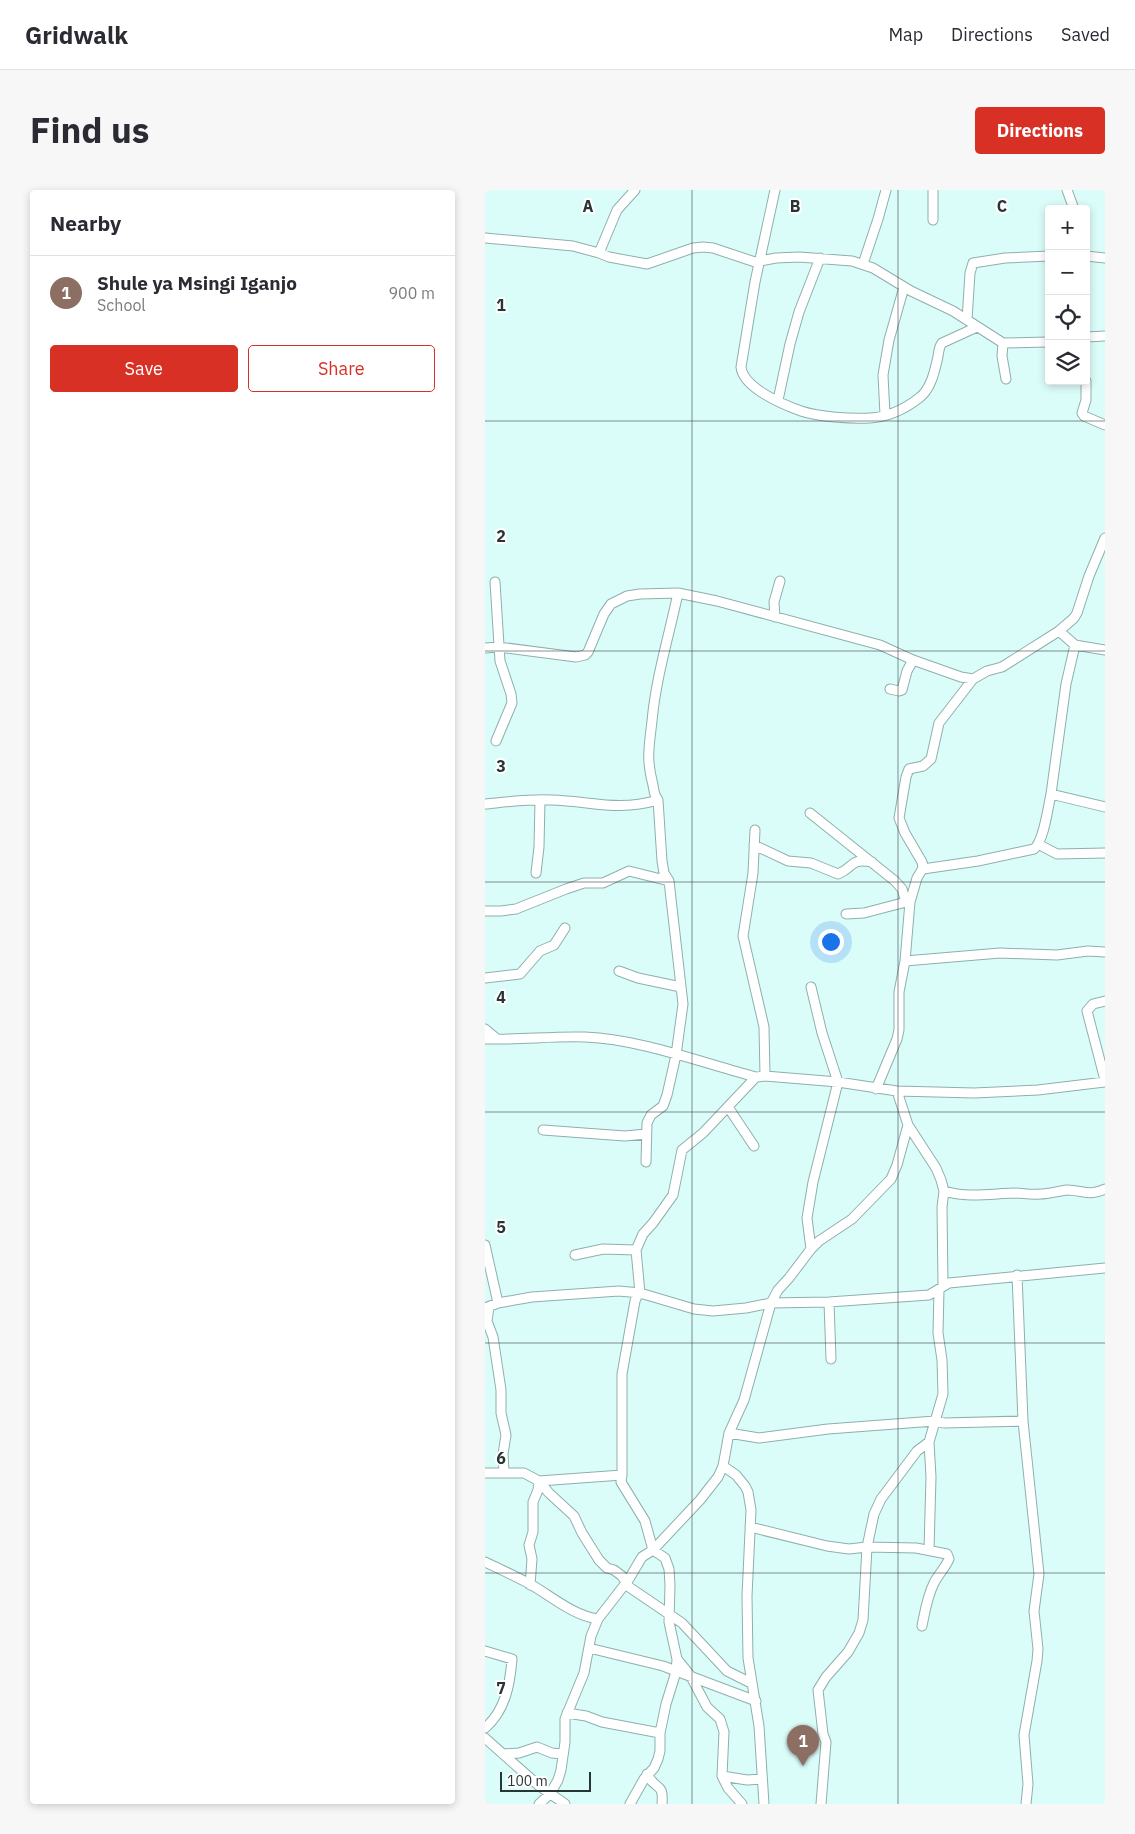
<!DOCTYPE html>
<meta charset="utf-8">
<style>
body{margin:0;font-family:"IBM Plex Sans",sans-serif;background:#f7f7f7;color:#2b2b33}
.controls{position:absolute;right:15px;top:15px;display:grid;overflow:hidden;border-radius:5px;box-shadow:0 2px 8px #0003}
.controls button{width:45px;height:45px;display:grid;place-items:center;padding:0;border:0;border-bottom:1px solid #e1e1e2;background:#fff;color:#2b2b33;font:25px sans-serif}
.scale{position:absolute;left:15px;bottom:12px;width:91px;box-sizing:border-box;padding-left:5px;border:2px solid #283534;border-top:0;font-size:14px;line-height:18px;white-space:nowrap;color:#283534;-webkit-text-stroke:4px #fff;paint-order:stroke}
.you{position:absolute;left:345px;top:751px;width:18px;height:18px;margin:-12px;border:4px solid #fff;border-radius:50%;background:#1a73e8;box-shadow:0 0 0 8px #1a73e833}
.badge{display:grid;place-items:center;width:32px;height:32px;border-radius:50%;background:#d93025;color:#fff;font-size:16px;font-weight:700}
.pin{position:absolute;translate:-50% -41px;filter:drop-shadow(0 1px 2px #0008)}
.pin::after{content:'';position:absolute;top:26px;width:18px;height:15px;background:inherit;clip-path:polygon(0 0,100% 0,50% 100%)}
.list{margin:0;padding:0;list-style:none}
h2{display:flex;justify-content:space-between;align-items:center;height:65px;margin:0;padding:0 20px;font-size:21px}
h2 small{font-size:16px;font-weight:400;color:#7c7c81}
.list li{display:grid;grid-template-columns:32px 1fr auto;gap:15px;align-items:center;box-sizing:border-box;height:75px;padding:0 20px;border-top:1px solid #e1e1e2}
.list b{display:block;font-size:19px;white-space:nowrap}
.list p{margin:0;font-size:16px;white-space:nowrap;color:#7c7c81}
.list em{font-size:16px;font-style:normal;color:#7c7c81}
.actions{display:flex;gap:10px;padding:15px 20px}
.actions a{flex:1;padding:11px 0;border:1px solid #d93025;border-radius:5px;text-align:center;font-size:18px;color:#d93025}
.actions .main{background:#d93025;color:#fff}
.icon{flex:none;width:28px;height:28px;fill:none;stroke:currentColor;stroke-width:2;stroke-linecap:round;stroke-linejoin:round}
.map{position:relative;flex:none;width:620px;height:1614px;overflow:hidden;border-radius:5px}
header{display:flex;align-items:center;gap:30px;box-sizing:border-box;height:70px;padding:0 25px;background:#fff;border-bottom:1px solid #e1e1e2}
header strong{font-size:24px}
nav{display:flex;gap:28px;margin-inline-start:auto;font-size:18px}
.intro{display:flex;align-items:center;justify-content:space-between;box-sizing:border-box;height:120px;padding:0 30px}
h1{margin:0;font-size:35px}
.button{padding:12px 22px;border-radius:5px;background:#d93025;color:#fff;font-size:18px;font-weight:700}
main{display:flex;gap:30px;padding:0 30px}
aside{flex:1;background:#fff;border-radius:5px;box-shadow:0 2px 8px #0003}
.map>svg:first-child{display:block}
</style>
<header>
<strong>Gridwalk</strong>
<nav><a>Map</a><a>Directions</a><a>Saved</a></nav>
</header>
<div class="intro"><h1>Find us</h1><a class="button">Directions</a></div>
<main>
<aside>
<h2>Nearby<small></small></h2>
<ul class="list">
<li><span class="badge" style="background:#8d6e63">1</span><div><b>Shule ya Msingi Iganjo</b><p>School</p></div><em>900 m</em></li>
</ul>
<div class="actions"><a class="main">Save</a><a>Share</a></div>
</aside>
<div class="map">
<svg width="620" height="1614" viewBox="0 0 620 1614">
<rect width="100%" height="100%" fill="#dbfdfa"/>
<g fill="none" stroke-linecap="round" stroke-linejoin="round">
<g stroke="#8fafac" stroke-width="11">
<path id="minor" d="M290,0L270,92L256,177C258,198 299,215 316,221C334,227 366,229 385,228C402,227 420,219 434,208C445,200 449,184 452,171C454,164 453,158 457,153L492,137
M448,0V30
M582,0L589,19
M0,48L88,56L114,63L124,67L162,74L208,58L218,57L228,58L270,72L291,68L314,67L367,71L388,78L426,101L468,121L518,153L564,152
M114,63L132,20L150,0
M601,66L620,68
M378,74L393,29L401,0
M482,130L485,83L488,73L520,68L564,66
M601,147L620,146
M518,153L517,166L521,189
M601,191V210L597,223L599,226L620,235
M293,210L305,154L314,122L335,68
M400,225L398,185L404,150L419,97
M620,348L604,386L592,423L589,428L574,441L590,455L620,460
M10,392L15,471L26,504L27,513L11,551
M290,427L289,412L295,391
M590,455L581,494L566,604L620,617
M0,458L14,457L91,467L100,465L103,462L119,424L126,414L142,406L155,404L193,403L232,411L395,455L428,470L476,487L488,489L502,481L517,477L574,441
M405,499L414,501L417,500L422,481L428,470
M0,614C21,612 44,609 66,610C107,611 131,622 173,610
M325,623L410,691L417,699L421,712H425
M270,640L268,683L258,746L279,837L280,886
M553,654L572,664L620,663
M269,655L303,671L326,673L353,684C370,677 364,668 387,672
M438,679L493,671L549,659C559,651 563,617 566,604
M51,683L54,657L55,610
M0,721H16L31,719L81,699L99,693H118L144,681L184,691
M361,724L379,723L421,712
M420,771L515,763L572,765L603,761L620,762
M134,781L153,788L196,797
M0,788L35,784L55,761L69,755L80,738
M326,797L337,843L353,892L328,992L322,1028L326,1059
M620,811L608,814L602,821L620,890
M0,839L12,849
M0,849C34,850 67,846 100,847C155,849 218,873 271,887L280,886L353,892L412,901L489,903L553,900L620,892
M391,899L412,849L414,840V802L420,771L425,712L432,688L438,678L437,672L420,643L414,628L421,587L424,579L438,576L446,569L454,533L488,489
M243,917L269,956
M423,935L451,978L456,990L459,1001L457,1017L458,1095
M58,940L140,946L161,944
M161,972L162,933L166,925L178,916L182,905L191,865L198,814L184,691L179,683L177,671L173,610C169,605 169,601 168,595C161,568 164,558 167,531C171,487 184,446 193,403
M459,1001C482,1008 504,1004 528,1003C537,1003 546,1005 555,1004C564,1004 573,1001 582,1000C598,1000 604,1007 620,999
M0,1055L13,1113
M90,1065L118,1059L151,1060
M532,1085L538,1231L554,1384L549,1421L553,1459L552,1471L539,1545L543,1594L541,1614
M344,1112L346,1169
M4,1117L2,1131L8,1147L16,1200V1223L21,1245L18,1264L19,1282
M0,1118L13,1113L47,1107L134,1101L155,1103L209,1119L228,1121L261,1118L286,1113L344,1112L444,1105L464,1093L620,1078
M244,1243L274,1248L343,1239L450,1231L459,1233L538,1231
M444,1252L446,1287L444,1360
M238,1276L251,1285L260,1296L263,1302L266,1320L262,1406L263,1468L274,1536L279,1614
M0,1283H39L54,1291L137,1285V1184L150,1111L152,1106L155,1103L151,1060L158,1044L168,1033L188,1005L197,960L218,943L271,887
M137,1285L136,1292L160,1331L168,1360L180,1368L184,1379L185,1395L184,1432L192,1469L191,1482L181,1514L175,1543V1561L173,1569L169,1578L159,1589L145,1614
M265,1337L342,1356L364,1359L382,1357L389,1324L396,1309L432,1261L444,1252L458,1204L457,1170L453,1143L454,1100
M0,1372C15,1379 30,1386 45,1394C66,1406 89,1426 113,1429
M45,1395L47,1369L44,1355L48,1342V1312L53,1300L54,1291L64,1303L89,1326L97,1343L114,1370L122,1378L129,1380L137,1386L144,1397L197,1433L242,1481L266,1493
M104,1458L178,1476L271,1511
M0,1461L27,1469C25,1495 20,1521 0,1538
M192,1469L205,1485L222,1517L235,1529L239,1542L237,1586L243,1598L257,1614
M82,1523L101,1526L117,1532L175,1543
M0,1548L53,1595L80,1614
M18,1564L34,1563L52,1557L67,1563L78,1564
M162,1584C170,1601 179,1591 177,1614
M237,1586L262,1590L277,1589
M54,1614L65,1604L73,1590L76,1580L80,1552V1529L99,1483L106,1446L113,1429L144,1389L157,1367L168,1360L215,1310L233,1287L238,1276L244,1243L259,1210L286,1113L293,1100L304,1088L326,1059L334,1051L367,1029L406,989L412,975L423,935L412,901
M336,1614L341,1552L338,1544L333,1500L341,1487L363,1462L374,1443L378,1430L382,1357L431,1358L462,1364L464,1369C460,1378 453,1385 449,1393C442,1407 440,1421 437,1436"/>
</g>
<use href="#minor" stroke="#fff" stroke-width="9"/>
</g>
<path fill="none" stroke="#283534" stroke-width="1" stroke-opacity="0.55" d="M207,0V1614M413,0V1614M0,231H620M0,461H620M0,692H620M0,922H620M0,1153H620M0,1383H620"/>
<g font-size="16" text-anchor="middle" font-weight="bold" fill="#283534" stroke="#fff" stroke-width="4" stroke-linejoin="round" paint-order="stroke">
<text x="103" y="22">A</text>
<text x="310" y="22">B</text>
<text x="517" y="22">C</text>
<text x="16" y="121">1</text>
<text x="16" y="352">2</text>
<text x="16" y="582">3</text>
<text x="16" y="813">4</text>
<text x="16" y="1043">5</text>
<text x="16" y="1274">6</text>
<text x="16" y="1504">7</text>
</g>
</svg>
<div class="controls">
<button>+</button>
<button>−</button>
<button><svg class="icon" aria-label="locate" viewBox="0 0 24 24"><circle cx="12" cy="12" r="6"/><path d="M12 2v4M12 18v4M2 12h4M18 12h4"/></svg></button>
<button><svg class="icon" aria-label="layers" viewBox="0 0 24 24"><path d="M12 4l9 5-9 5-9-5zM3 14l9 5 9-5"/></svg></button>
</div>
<div class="scale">100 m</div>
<div class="you"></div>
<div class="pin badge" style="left:318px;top:1576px;background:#8d6e63">1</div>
</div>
</main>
